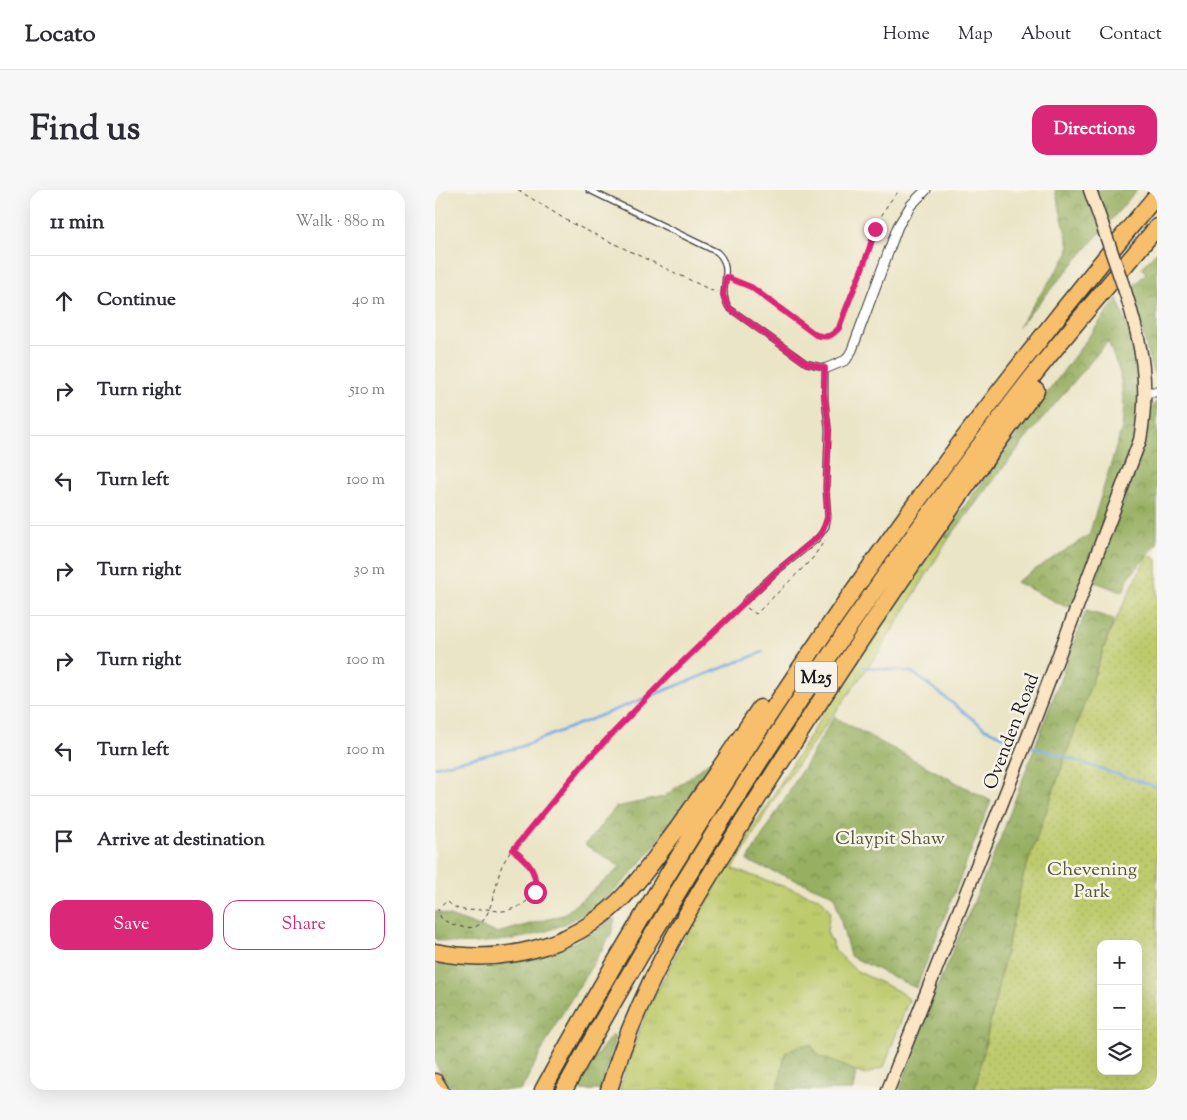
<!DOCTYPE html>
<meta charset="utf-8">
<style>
body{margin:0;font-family:"Sorts Mill Goudy",serif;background:#f7f7f7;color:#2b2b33}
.controls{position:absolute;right:15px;bottom:15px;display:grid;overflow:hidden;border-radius:10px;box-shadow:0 5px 20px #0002}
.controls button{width:45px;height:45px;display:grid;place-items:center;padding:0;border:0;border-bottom:1px solid #e1e1e2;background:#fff;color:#2b2b33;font:25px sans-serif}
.stop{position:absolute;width:15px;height:15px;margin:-11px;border:4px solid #db2777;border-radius:50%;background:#fff}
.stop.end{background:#db2777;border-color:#fff;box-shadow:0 1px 5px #0008}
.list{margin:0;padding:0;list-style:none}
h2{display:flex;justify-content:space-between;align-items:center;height:65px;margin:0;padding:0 20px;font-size:21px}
h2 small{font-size:16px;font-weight:400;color:#7c7c81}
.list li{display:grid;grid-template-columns:32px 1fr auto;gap:15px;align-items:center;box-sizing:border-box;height:90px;padding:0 20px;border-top:1px solid #e1e1e2}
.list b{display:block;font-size:19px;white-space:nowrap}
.list em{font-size:16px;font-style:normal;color:#7c7c81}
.actions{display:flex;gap:10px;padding:15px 20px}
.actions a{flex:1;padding:11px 0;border:1px solid #db2777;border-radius:15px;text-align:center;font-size:18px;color:#db2777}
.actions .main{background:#db2777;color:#fff}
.icon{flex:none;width:28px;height:28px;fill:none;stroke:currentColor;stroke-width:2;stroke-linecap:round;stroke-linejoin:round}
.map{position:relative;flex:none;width:722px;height:900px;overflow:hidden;border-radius:15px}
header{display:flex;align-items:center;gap:30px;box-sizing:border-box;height:70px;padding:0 25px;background:#fff;border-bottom:1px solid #e1e1e2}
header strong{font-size:24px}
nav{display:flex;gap:28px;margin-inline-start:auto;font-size:18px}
.intro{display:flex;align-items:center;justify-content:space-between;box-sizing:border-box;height:120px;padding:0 30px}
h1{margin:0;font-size:35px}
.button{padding:12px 22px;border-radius:15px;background:#db2777;color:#fff;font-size:18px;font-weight:700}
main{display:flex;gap:30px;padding:0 30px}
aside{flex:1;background:#fff;border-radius:15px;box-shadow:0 5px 20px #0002}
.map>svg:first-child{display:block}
</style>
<header>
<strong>Locato</strong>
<nav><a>Home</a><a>Map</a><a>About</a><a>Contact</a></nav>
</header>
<div class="intro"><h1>Find us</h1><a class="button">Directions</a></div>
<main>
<aside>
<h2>11 min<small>Walk · 880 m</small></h2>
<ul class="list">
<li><svg class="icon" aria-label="ahead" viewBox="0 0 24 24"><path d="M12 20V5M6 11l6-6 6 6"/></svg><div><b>Continue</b></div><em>40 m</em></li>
<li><svg class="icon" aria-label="right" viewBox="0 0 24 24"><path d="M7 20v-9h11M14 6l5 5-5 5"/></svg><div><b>Turn right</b></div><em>510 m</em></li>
<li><svg class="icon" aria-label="left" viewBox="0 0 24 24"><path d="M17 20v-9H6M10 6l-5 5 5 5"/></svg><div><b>Turn left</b></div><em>100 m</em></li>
<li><svg class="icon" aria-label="right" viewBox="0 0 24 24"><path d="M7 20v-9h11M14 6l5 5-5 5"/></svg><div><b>Turn right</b></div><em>30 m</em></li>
<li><svg class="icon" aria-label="right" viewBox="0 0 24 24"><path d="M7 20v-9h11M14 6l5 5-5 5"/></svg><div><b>Turn right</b></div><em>100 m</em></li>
<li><svg class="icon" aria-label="left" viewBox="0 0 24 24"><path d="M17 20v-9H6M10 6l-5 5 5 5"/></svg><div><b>Turn left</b></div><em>100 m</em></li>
<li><svg class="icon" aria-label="arrive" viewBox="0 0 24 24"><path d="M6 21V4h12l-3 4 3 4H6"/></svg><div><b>Arrive at destination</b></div></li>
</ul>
<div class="actions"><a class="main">Save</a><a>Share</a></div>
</aside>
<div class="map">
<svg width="722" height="900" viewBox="0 0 722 900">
<defs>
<pattern id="grass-tufts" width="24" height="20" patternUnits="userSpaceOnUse" patternTransform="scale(1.25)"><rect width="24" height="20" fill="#becb6d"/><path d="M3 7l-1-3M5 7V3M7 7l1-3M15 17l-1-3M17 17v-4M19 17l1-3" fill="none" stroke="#a3ae5e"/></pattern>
<pattern id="forest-crowns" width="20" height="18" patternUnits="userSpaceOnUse" patternTransform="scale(1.25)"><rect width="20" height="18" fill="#96af60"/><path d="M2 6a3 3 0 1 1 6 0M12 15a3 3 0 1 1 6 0" fill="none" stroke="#7a8e4e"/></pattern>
<pattern id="park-dots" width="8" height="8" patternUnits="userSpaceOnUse" patternTransform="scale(1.25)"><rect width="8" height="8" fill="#becb6d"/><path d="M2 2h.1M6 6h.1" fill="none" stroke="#a3ae5e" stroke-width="1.8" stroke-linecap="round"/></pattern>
</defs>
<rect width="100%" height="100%" fill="#f7f3e8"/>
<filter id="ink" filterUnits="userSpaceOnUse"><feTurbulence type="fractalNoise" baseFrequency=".02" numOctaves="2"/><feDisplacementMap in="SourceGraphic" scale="10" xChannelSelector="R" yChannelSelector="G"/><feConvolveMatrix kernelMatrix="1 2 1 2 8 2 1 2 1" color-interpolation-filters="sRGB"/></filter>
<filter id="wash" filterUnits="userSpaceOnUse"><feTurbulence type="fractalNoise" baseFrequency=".0096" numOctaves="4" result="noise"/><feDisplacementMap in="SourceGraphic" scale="20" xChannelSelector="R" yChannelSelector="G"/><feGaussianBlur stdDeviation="1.12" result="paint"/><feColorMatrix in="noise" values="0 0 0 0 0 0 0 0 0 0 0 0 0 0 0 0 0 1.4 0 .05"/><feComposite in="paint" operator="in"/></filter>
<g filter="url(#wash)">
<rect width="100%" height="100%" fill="#ebe5c7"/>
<path fill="url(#grass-tufts)" stroke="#6d7444" d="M509,344L514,348L444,462L346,597L298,679L386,709L395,721L392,742L401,761L420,780L463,801L474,809L449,877L429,885L384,866L376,855L342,900H184L203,844L216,813L251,745L415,481Z"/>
<path fill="url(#forest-crowns)" stroke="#59663e" d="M620,0H702L583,137L633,64L634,56Z
M722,61V188L716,177L697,98L711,83L707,78Z
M682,108L700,159L704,181V216L701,246L637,417L629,416L581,392L654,345L687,238L689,215L685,183L673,151L589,251L514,348L509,344Z
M722,211V354L694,387L688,402L660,392L711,250L715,220Z
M651,421L679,429L588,687L540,900H465L498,807L563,655Z
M399,527L556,611L481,798L415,766L399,705L312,671Z
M279,568C219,655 180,740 63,751C39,753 24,756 0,749V721L62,743L128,725L186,677L150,655L181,617L229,607Z
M180,728L176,745L122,832L86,900H16L0,873V771C67,784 125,766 180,728Z
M178,844L180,847L166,900H141L155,873Z
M368,855H376L384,866L421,881L418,900H342L351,862Z"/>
<path fill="url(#park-dots)" stroke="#6d7444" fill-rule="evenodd" d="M713,364L722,370V900H540L588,687L674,444ZM666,754H703V881H666Z"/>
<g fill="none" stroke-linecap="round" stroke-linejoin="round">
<path stroke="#73a8e0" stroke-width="2.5" d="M429,477L477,482L551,539L587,554
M595,556L722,597
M0,577L85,557L328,462"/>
</g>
</g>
<g filter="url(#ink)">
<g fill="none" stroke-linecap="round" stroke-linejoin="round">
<g stroke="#3b3a36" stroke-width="7">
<path id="lane" d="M154,0L282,62C301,79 281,99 294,118L371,173L392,178
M310,411L341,382L382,349L391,337L393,327L391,298L393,240L390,210V178"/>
</g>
<g stroke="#3b3a36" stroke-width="11">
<path id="street" d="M392,178L411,170L417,160L463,36L476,15L491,0
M711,202H722"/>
</g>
<g stroke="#3b3a36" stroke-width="15">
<path id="secondary" d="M655,0L667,34
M453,900L591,552L705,250C715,195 707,154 690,101"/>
</g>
<g stroke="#3b3a36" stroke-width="19">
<path id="highway" d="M0,762C65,775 134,759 183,712C206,690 224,663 243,638C271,599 298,559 325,518
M0,892L5,900
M108,900C282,582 489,283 722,5
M129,900C262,657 415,423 584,204C628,146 676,93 722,37
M174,900C207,786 274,685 337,586C421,454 508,326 601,200"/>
</g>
<path stroke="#3b3a36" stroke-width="1" stroke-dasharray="4 4" stroke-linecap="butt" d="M83,0L136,33L282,103
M297,89C329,102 354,125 381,145C392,148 396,147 404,139C413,111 425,85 435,58C444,34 445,20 465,0
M312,418L321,424L377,369L390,350
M77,660C83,664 89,667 93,672C114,697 94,717 68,721C62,722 57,719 52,719C37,720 24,724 12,711L3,719L6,728C15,735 35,742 45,734C57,724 61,692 66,678C71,666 80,656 88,647C154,563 230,489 306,415"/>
<use href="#lane" stroke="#fff" stroke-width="4.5"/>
<use href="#street" stroke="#fff" stroke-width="9"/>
<use href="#secondary" stroke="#fce5c4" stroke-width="12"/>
<use href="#highway" stroke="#f7bf6c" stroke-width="16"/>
<g stroke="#3b3a36" stroke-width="15" stroke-linecap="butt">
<path id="secondary-bridge" d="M667,34L690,101"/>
</g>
<use href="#secondary-bridge" stroke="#fce5c4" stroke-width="12"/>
</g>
</g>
<g fill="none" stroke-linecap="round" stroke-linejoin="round" filter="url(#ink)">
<path stroke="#db2777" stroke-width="6" d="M100,702C103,682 93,671 78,660L150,572L233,486L341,382L386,344L393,327L391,298L394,240L389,202L390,178L371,173L294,118L288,105L291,87L316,97L381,145C392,148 396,147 404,138C415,105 432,73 440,39"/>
</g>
<g text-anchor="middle" stroke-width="5" stroke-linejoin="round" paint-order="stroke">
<rect fill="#f7f3e8" stroke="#5e5c59" stroke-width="1" x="360" y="471.5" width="42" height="31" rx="4"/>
<g font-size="18" font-weight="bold" fill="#1c1c1c">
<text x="381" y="493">M25</text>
</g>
<g font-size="19" fill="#1c1c1c" stroke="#f7f3e8">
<text transform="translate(575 541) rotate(-69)" y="7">Ovenden Road</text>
</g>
<g font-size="19" fill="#555938" stroke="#f7f3e8">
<text x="455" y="654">Claypit Shaw</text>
<text x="657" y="685">Chevening<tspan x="657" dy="22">Park</tspan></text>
</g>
</g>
</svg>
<div class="controls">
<button>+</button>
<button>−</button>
<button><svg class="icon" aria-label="layers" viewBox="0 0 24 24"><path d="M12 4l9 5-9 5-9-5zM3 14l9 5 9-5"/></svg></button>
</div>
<div class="stop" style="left:100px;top:702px"></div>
<div class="stop end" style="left:440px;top:39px"></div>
</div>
</main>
